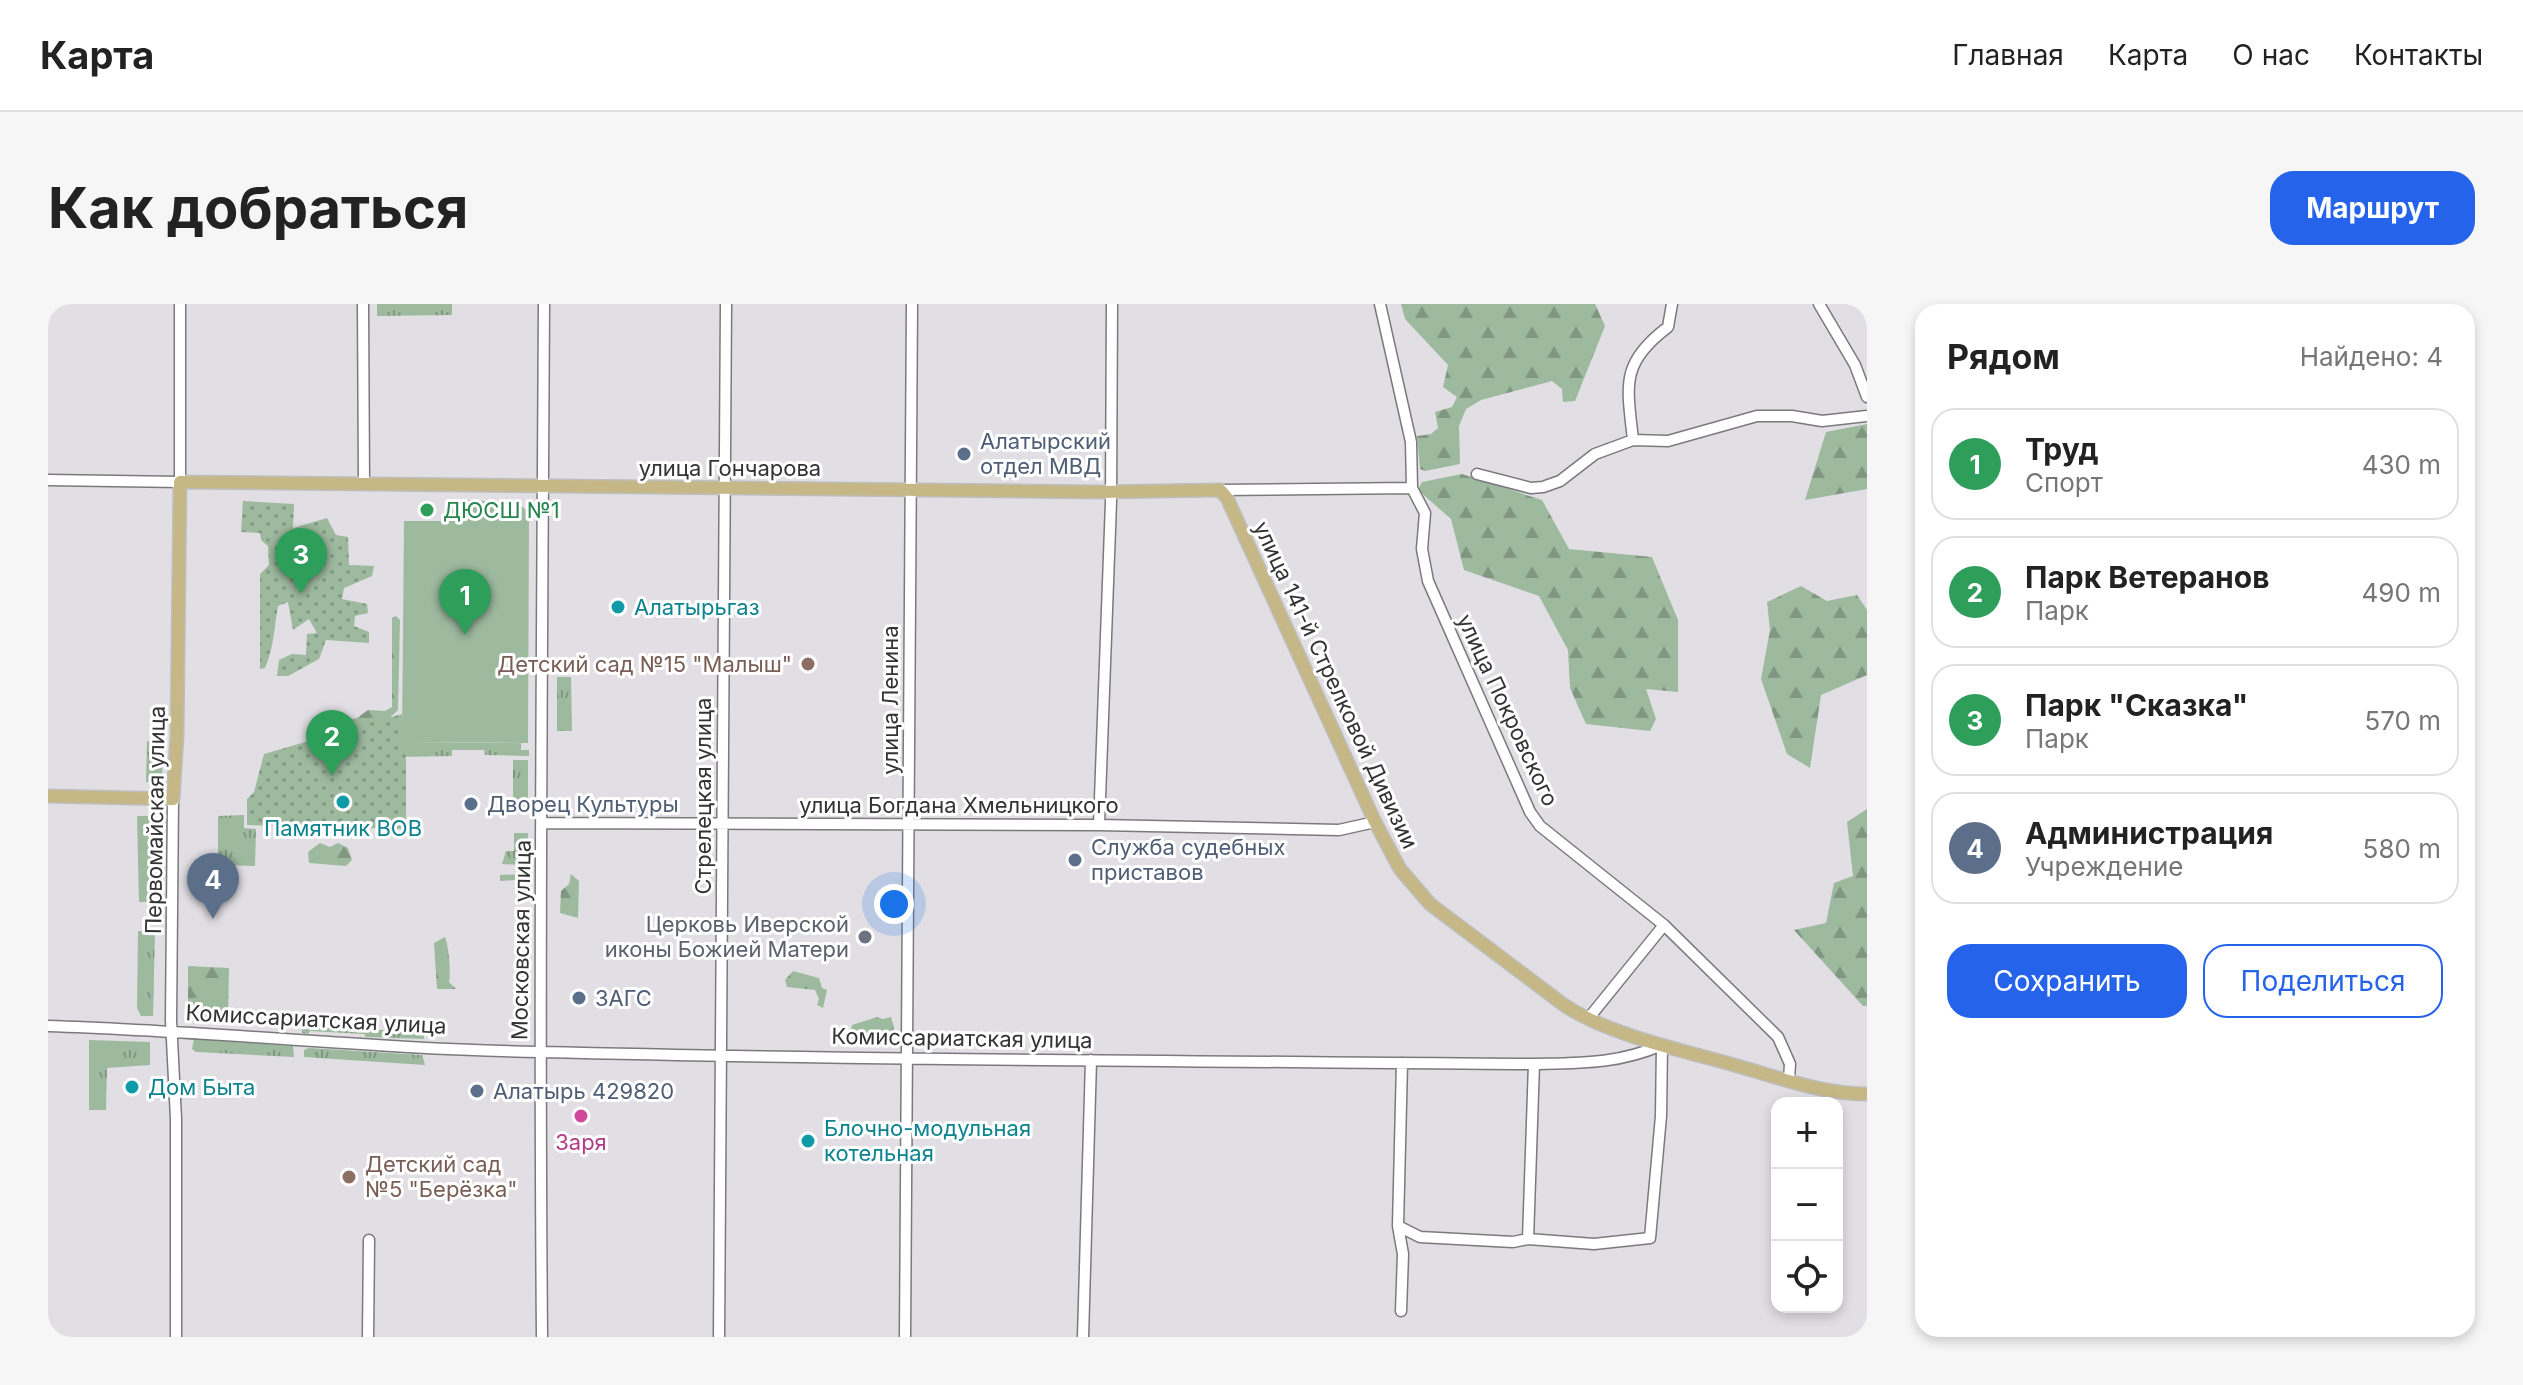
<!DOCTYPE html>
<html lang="ru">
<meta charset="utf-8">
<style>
body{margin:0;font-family:Inter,sans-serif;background:#f6f6f6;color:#222}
.controls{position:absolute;right:24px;bottom:24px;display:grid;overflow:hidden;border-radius:16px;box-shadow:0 4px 12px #0003}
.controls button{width:72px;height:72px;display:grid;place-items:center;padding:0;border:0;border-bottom:2px solid #e0e0e0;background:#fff;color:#222;font:40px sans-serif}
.you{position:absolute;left:846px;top:600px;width:28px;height:28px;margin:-20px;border:6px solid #fff;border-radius:50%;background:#1a73e8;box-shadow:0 0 0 12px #1a73e833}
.badge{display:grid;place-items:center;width:52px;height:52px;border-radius:50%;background:#2563eb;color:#fff;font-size:26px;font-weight:700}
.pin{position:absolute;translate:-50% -66px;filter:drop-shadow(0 2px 4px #0008)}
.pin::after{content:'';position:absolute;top:42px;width:28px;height:24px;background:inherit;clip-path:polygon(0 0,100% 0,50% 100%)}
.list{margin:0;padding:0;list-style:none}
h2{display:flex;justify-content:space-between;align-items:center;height:104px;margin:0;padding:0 32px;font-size:34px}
h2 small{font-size:26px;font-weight:400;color:#767676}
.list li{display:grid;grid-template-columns:52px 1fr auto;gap:24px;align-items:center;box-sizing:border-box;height:112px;margin:0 16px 16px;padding:0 16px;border:2px solid #e0e0e0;border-radius:24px}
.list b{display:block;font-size:30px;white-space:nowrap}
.list p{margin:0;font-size:26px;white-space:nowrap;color:#767676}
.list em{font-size:26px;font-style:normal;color:#767676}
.actions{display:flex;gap:16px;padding:24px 32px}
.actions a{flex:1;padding:18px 0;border:2px solid #2563eb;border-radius:24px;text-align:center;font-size:28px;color:#2563eb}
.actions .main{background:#2563eb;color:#fff}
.icon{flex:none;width:44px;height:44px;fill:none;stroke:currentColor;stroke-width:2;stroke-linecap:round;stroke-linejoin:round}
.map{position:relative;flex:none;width:1819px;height:1033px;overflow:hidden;border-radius:24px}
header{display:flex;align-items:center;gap:48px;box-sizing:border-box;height:112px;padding:0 40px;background:#fff;border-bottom:2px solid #e0e0e0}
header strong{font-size:38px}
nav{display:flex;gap:44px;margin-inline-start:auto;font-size:28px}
.intro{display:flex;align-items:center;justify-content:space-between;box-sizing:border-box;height:192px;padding:0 48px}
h1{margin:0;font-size:56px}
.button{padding:20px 36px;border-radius:24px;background:#2563eb;color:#fff;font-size:28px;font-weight:700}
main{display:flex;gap:48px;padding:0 48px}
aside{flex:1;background:#fff;border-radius:24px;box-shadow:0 4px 12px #0003}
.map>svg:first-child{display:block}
</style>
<header>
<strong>Карта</strong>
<nav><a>Главная</a><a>Карта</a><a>О нас</a><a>Контакты</a></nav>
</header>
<div class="intro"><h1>Как добраться</h1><a class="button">Маршрут</a></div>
<main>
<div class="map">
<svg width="1819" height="1033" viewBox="0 0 1819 1033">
<defs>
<pattern id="grass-tufts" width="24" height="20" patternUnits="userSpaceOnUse" patternTransform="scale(2)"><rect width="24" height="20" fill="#9db99e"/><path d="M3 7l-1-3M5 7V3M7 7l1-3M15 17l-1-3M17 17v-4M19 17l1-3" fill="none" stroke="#819782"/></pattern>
<pattern id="forest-firs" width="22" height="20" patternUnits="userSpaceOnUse" patternTransform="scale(2)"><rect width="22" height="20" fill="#9db99e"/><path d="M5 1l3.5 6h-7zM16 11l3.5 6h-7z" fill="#819782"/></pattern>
<pattern id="park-dots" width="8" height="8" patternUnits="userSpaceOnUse" patternTransform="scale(2)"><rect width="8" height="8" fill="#9db99e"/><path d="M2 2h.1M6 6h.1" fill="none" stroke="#819782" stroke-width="1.8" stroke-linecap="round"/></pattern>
</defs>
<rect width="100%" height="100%" fill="#e2dfe4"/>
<path fill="url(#grass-tufts)" d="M329,0H404V11L329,12Z
M509,373H523L524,427H509Z
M99,437H115L114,478H98Z
M354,438L473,439V446H481V452L437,451L436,446H404V452L348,453Z
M465,456H480V503H465Z
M196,511V524L208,525L207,562L170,561V512Z
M89,512H106L107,598H91Z
M466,529H480V575L452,577V571L475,570L474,561L454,560L458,547H466Z
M90,627L107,628L105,712H93L89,704Z
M253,722L376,728V735L318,733L316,730L262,727L260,730L254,729Z
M146,735L245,742L246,753L148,748L144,745Z
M41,736L102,738V761L59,764L58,806H41Z
M261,744L374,751L377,761L256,753V746Z"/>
<path fill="url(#forest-firs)" d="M1353,0H1547L1557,22L1527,97L1515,98L1514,85L1504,77L1433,96L1418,105L1411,122L1412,160L1377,167L1372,165L1369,132L1383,130L1390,124L1387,108L1404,103L1409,93L1395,83L1400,61L1357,15Z
M1819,120V185L1757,196L1778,128Z
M1414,170L1494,196L1521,245L1604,253L1630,316V388L1598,385L1608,415L1602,427L1538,420L1522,384L1520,346L1491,292L1416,266L1403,215L1370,186L1374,178Z
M1753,282L1779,297L1809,291L1819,306V371L1773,391L1762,464L1739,450L1713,375L1722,326L1719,298Z
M348,312L352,316L350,406L327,428L312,426L305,421L287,428L285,432L279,425L284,420L309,414L320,406L337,407L344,403V314Z
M1819,505V702H1815L1746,626L1778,619L1786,579L1805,572L1799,518Z
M272,539L282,543L290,539L300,544L304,556L298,562L261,559L260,548Z
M523,570L531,577L530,614L512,609L513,587L521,580Z
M397,633C401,643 403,668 401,678L408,685H389L386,639Z
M140,662L181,664L180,715L140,712Z
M745,667L771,674L774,684L779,686L775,704L769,701L771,695L767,686L739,683L737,676Z
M829,713L835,715L843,713L846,723L844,735L806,736L802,732L804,721Z"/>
<path fill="url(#park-dots)" d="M195,197L246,200L245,224L279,214L288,231L300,233L301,261L326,262L324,272L296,284L294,295L319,300L320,309L307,312L306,322L321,328V339L278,336L271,355L240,372H229L231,356L244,350L258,351L259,330L269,329L261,315L245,326L240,298L230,302C226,323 226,344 217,364L212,365V270L221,261L220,242L213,236L212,229L193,228Z
M354,410L358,457V525L199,521V495L206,488L216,450Z"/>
<path fill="#9db99e" d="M403,196L468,198L481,208L480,439L354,438L356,217H402Z"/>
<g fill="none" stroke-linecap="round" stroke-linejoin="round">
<g stroke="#7b797d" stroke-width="13">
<path id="minor" d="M315,0L316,180
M1332,0L1363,138L1364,184L1377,209L1374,245L1380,277L1482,508L1492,522L1616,621L1730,733L1742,760L1741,776
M1771,0L1807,61L1819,93
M1585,136C1579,81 1572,59 1620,23L1624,0
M1429,170L1483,184L1495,183L1512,177L1547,150L1585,136L1620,137L1709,112H1744L1774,117L1819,112
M0,176L132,178V0
M1172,186L1364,184
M125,495L123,716L128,815V1033
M495,519L1051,521L1291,526L1327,518
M1051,521L1063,198L1064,0
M1540,715L1616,621
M0,722C164,727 328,745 492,748C823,756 1155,757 1486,760C1533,759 1570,760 1614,741L1613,812L1602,934L1546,940L1480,935L1465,938L1372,933L1350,922
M1480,935L1486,760
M1353,1007L1355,950L1350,922L1354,759
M320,1033L321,936
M494,1033C491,689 494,344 496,0
M671,1033L678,0
M857,1033L864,0
M1035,1033L1043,756"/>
</g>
<g stroke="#bebebe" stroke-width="15">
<path id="major" d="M0,492L125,495L129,432L132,178L1051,188L1172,186L1179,194L1327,518L1352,565L1382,600L1516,701C1561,731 1633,746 1686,761C1729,773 1774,790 1819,790"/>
</g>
<use href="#minor" stroke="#fff" stroke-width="10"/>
<use href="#major" stroke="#c5b886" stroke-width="12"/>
</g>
<g fill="#5c6f8a" stroke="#fff" stroke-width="3">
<circle cx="916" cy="150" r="8"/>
<circle cx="423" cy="500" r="8"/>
<circle cx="1027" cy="556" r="8"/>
<circle cx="531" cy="694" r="8"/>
<circle cx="429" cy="787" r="8"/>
</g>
<circle fill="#2e9e5b" stroke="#fff" stroke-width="3" cx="379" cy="206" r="8"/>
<g fill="#0f9aa8" stroke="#fff" stroke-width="3">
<circle cx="570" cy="303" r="8"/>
<circle cx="295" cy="498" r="8"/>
<circle cx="84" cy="783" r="8"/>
<circle cx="760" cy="837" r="8"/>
</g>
<g fill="#8d6e63" stroke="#fff" stroke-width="3">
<circle cx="760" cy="360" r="8"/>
<circle cx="301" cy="873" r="8"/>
</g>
<circle fill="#6b7280" stroke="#fff" stroke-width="3" cx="817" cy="633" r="8"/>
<circle fill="#d1479c" stroke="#fff" stroke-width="3" cx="533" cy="812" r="8"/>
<g text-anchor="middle" stroke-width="6" stroke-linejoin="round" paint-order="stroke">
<g font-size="22" fill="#4e5e75" stroke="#fff" text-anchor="start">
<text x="932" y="145">Алатырский<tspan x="932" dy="25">отдел МВД</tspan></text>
<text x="439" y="508">Дворец Культуры</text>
<text x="1043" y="551">Служба судебных<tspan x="1043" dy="25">приставов</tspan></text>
<text x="547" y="702">ЗАГС</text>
<text x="445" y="795">Алатырь 429820</text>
</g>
<g font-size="22" fill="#343334" stroke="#fff">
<text x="682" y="172">улица Гончарова</text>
<text transform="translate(1288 381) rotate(65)" y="8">улица 141-й Стрелковой Дивизии</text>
<text transform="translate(842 396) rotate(-90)" y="8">улица Ленина</text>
<text transform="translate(1460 406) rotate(65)" y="8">улица Покровского</text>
<text transform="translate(655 492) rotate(-90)" y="8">Стрелецкая улица</text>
<text x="911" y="509">улица Богдана Хмельницкого</text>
<text transform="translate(107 516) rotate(-89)" y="8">Первомайская улица</text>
<text transform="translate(473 636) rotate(-89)" y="8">Московская улица</text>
<text transform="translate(268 715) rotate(3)" y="8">Комиссариатская улица</text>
<text transform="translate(914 734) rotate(1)" y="8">Комиссариатская улица</text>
</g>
<g font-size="22" fill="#27864d" stroke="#fff" text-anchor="start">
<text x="395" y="214">ДЮСШ №1</text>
</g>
<g font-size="22" fill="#0d838f" stroke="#fff" text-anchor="start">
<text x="586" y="311">Алатырьгаз</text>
<text x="295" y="532" text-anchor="middle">Памятник ВОВ</text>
<text x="100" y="791">Дом Быта</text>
<text x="776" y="832">Блочно-модульная<tspan x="776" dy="25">котельная</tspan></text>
</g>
<g font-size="22" fill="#785e54" stroke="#fff" text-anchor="end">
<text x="744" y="368">Детский сад №15 "Малыш"</text>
<text x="317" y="868" text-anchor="start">Детский сад<tspan x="317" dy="25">№5 "Берёзка"</tspan></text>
</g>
<g font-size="22" fill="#5b616d" stroke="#fff" text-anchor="end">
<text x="801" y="628">Церковь Иверской<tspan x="801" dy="25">иконы Божией Матери</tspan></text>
</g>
<g font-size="22" fill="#b23c85" stroke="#fff">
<text x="533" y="846">Заря</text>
</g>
</g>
</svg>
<div class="controls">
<button>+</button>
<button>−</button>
<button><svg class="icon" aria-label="locate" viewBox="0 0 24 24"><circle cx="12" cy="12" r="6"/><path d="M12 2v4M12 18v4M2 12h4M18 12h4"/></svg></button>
</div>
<div class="you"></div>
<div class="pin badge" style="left:417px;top:331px;background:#2e9e5b">1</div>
<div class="pin badge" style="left:284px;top:472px;background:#2e9e5b">2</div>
<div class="pin badge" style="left:253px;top:290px;background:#2e9e5b">3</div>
<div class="pin badge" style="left:165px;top:615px;background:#5c6f8a">4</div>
</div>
<aside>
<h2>Рядом<small>Найдено: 4</small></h2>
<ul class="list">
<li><span class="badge" style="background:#2e9e5b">1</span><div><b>Труд</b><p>Спорт</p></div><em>430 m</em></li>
<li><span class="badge" style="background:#2e9e5b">2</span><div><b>Парк Ветеранов</b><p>Парк</p></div><em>490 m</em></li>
<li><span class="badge" style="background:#2e9e5b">3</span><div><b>Парк &quot;Сказка&quot;</b><p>Парк</p></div><em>570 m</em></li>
<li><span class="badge" style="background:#5c6f8a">4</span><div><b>Администрация</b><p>Учреждение</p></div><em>580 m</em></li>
</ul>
<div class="actions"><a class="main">Сохранить</a><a>Поделиться</a></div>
</aside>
</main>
